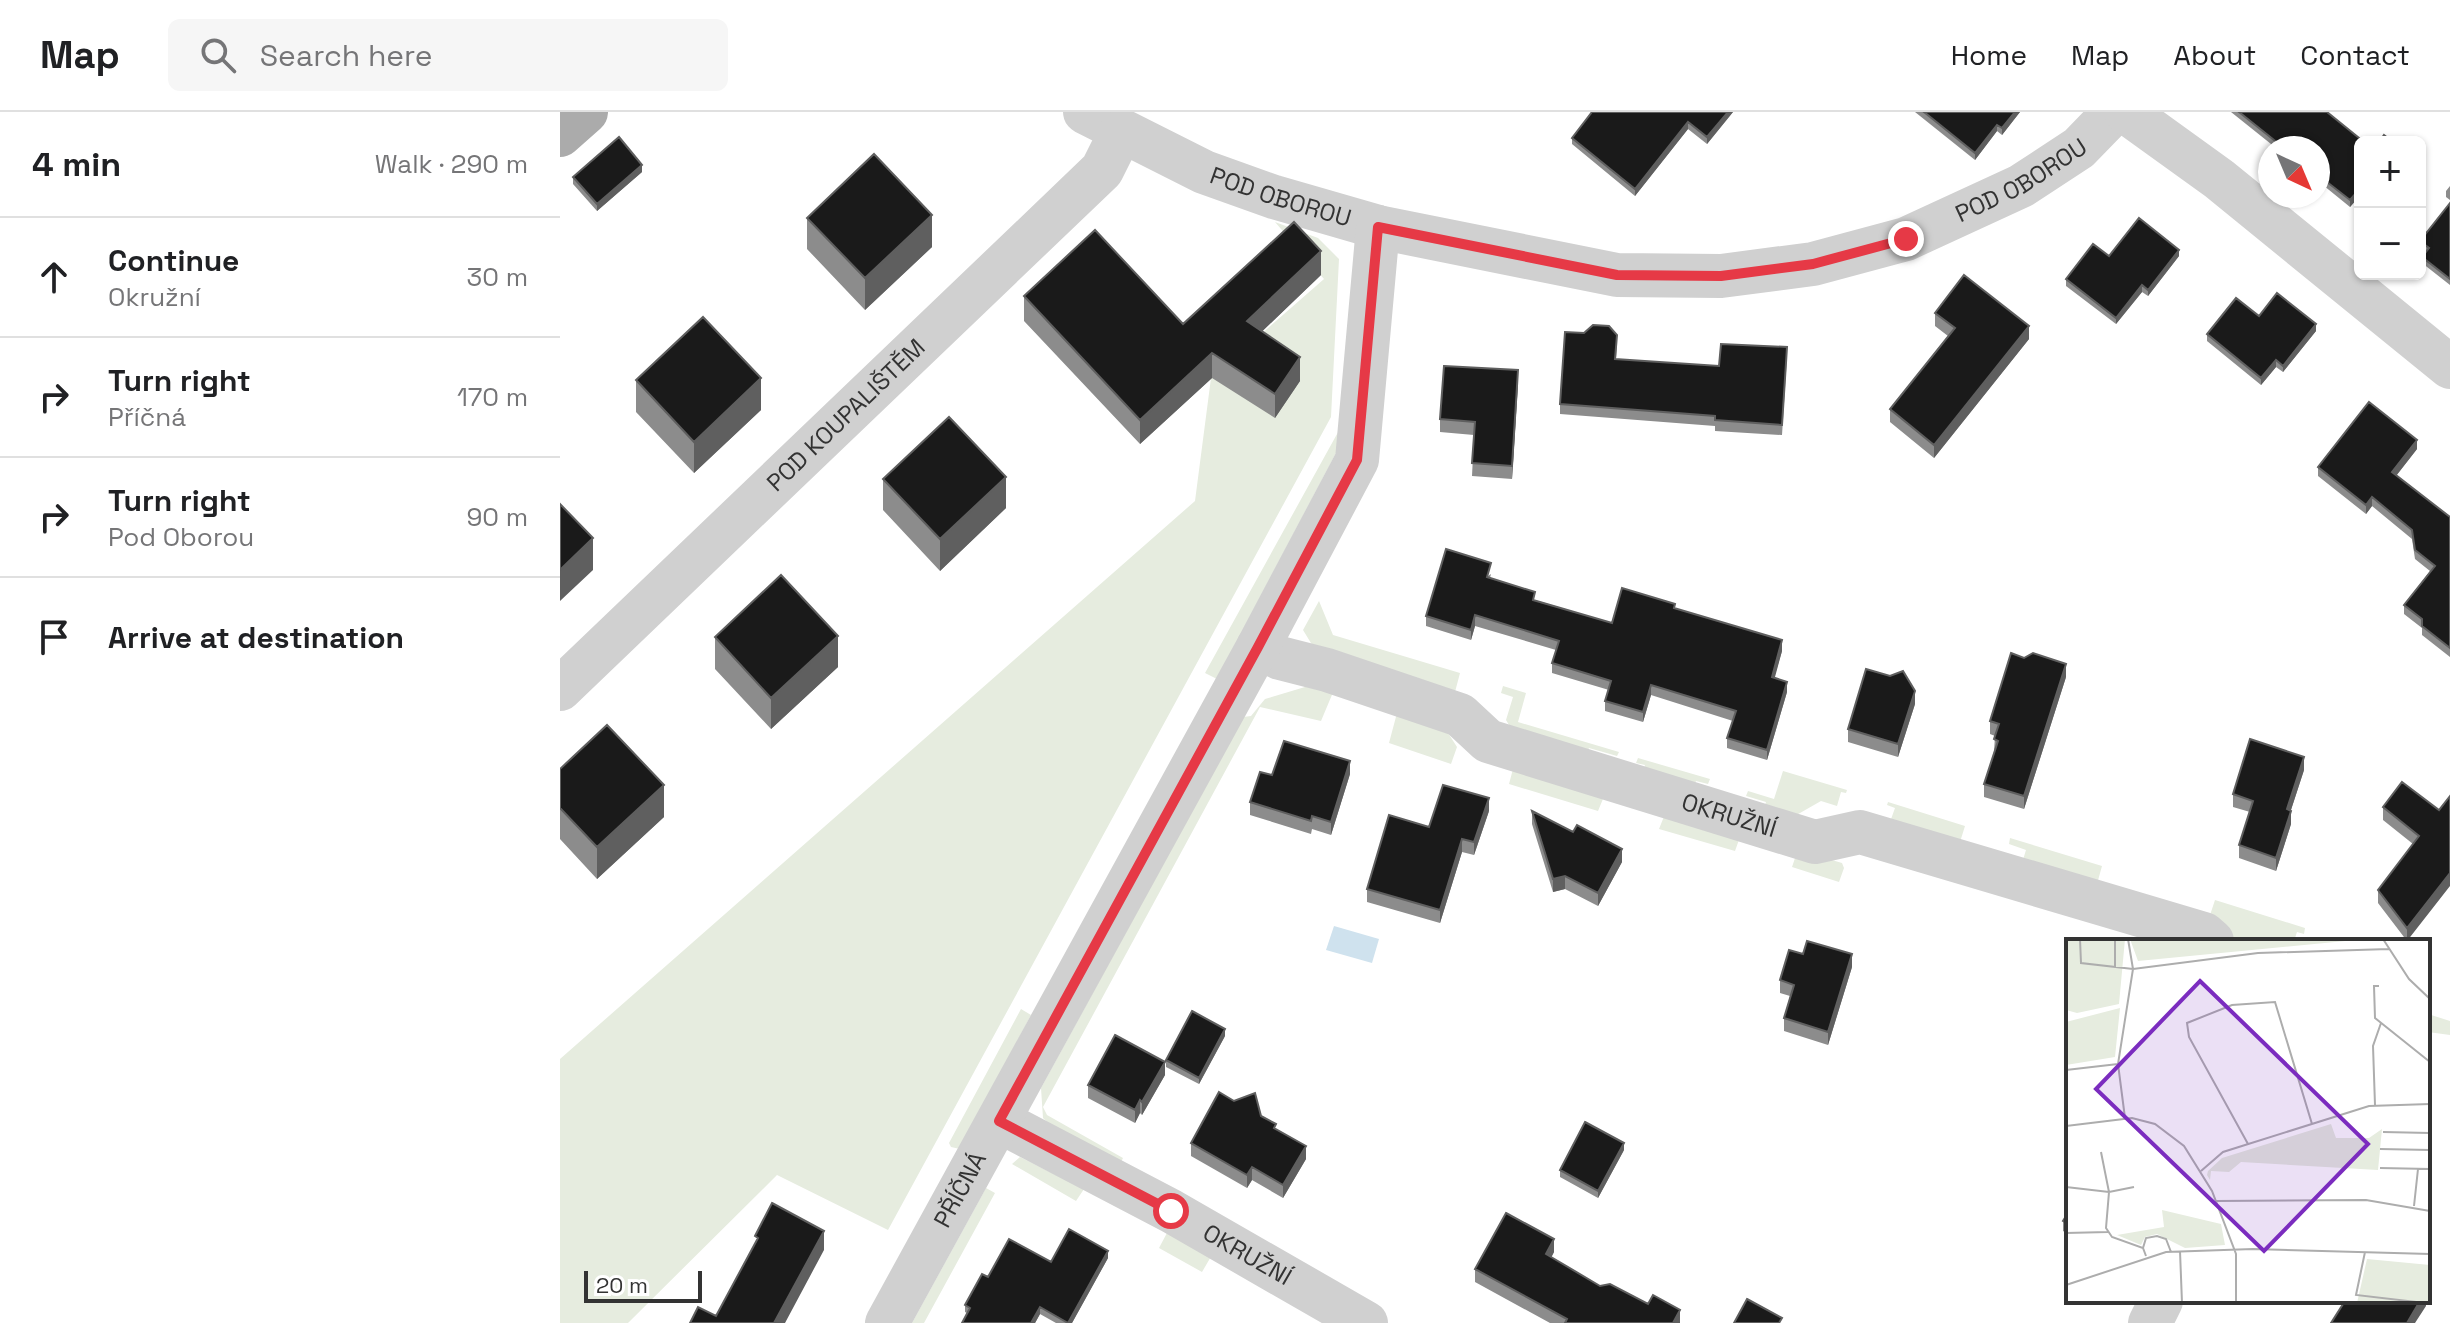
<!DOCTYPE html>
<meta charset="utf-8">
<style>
body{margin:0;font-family:"Space Grotesk",sans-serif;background:#f6f6f6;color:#202124}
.controls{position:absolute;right:24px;top:24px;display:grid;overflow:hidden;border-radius:12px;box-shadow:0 2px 6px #0004}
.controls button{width:72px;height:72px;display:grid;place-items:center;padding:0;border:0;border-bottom:2px solid #e0e0e0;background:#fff;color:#202124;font:40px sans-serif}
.compass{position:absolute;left:1698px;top:24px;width:72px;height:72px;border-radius:50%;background:#fff;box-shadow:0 2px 6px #0004;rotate:136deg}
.scale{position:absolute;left:24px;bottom:20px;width:118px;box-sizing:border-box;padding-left:8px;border:4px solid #333;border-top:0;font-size:22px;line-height:28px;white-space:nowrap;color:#333;-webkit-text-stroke:6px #fff;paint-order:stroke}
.stop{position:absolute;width:24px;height:24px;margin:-18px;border:6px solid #e63946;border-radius:50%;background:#fff}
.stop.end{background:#e63946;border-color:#fff;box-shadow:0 2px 8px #0008}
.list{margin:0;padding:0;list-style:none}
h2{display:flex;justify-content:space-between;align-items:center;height:104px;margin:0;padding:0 32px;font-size:34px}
h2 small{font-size:26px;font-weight:400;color:#757577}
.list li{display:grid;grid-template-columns:52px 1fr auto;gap:24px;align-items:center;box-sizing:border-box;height:120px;padding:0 32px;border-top:2px solid #e0e0e0}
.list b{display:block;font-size:30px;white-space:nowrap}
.list p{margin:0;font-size:26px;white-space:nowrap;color:#757577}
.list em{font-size:26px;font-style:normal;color:#757577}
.icon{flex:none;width:44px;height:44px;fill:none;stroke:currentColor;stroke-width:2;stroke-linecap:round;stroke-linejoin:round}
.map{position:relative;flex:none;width:1890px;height:1211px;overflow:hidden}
header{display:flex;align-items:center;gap:48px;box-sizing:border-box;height:112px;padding:0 40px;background:#fff;border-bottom:2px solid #e0e0e0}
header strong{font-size:38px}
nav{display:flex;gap:44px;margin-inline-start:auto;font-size:28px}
.search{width:560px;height:72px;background:#f6f6f6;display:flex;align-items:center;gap:20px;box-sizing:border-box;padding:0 28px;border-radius:12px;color:#757577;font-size:30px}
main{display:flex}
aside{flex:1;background:#fff}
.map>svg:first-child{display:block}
</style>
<header>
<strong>Map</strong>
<div class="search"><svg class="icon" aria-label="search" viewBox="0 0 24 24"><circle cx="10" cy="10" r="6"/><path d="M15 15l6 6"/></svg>Search here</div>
<nav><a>Home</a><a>Map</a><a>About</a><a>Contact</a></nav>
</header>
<main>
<aside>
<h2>4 min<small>Walk · 290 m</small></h2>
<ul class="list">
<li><svg class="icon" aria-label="ahead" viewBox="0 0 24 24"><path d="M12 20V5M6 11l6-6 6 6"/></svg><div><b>Continue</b><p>Okružní</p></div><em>30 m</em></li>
<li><svg class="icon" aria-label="right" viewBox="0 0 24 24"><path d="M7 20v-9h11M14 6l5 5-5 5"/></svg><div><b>Turn right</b><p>Příčná</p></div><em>170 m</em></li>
<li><svg class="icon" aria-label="right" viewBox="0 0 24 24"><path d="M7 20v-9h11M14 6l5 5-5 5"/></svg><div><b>Turn right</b><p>Pod Oborou</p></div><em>90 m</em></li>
<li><svg class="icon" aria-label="arrive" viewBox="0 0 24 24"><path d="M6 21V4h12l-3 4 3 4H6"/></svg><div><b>Arrive at destination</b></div></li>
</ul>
</aside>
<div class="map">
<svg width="1890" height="1211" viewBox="0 0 1890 1211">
<rect width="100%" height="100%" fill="#fff"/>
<path fill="#e6ecdf" d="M715,110L758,126L779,147L771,305L328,1118L217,1063L68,1211H0V947L635,389L651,266L764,167Z
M782,313L776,341L657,567L645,561Z
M759,489L773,523L900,561L895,580L754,536L743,518Z
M755,572L774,578L761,609L700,595L483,995L487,1003L563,1046L559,1054L499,1022L483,1006L481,976L683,605L691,604L705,587Z
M943,574L966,581L958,610L1059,640L1057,644L1029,636L1024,649L955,623L946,608L953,585L941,581Z
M837,601L881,610L897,635L891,652L829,631Z
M1078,646L1150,667L1148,672L1136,669L1132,681L1081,666L1085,653L1076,651Z
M953,657L1045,682L1038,699L949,672Z
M1223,659L1287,678L1286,681L1281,680L1277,694L1261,689L1226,709L1202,703L1206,690L1186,684L1188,679L1214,687Z
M1328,690L1405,714L1400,730L1330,710L1335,696L1327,693Z
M1105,702L1180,725L1175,739L1099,717Z
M1450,726L1542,754L1537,772L1462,751L1466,738L1449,732Z
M1241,739L1282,751L1284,756L1279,770L1232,755L1236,743Z
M1655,788L1745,816L1744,822L1737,820L1734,829H1677L1649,806Z
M461,897L471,903L400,1037L391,1035L389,1031Z
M1868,902L1890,909V923L1868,920Z
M460,1045L524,1077L516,1089L452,1052Z
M426,1076L435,1081L364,1211H352Z
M608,1119L656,1136L642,1160L599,1136Z"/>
<path fill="#cfe2ee" d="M774,814L819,827L812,851L766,838Z"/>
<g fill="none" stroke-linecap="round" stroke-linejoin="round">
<g stroke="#d0d0d0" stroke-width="44">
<path id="s1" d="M525,0L644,60L714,85L818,115L1057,163L1161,164L1253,152L1346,127L1461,74L1519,36L1554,0"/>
<path d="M1566,0L1659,67L1890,255"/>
<path id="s2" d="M698,535L720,546L767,558L900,603L928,629L1255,730L1300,720L1644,822L1652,829"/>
<path id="s3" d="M0,577L542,58L561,20"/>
<path id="s4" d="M439,1009L611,1099L806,1211"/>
<path id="s5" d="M327,1211L698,535L797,348L818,115"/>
<path d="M1590,1211L1601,1189"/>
</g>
<path stroke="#ababab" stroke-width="44" d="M0,23L26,0"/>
</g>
<path fill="#8c8c8c" d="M1032,0H1173L1147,32L1128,17L1075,84L1012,32V26Z
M1355,0H1460L1442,23L1437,19L1415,48Z
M1671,0H1767L1800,30V89L1797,87L1790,95L1758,69V36H1716Z
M82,60L37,99L13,72V65Z
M1890,74V88L1886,85V79Z
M1890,91V173L1862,151V145L1866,140L1860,136V128Z
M247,106L372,135L305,198L247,137Z
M1549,144H1619L1588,184L1582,180L1556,212L1506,174V167Z
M761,163L702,219L740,269L715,306L652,266L580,332L464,209V184L623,212Z
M1375,201L1469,227L1374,346L1330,310V297L1388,224L1375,214Z
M1699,204L1756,219L1723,260L1716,255L1701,273L1647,229V222Z
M1057,233L1056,247L1159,254L1227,245L1222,323L1155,319V314L1000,302V292Z
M76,268L201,298L134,361L76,300Z
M958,271L952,367L912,364L914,323L880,320V307Z
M1857,337L1836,364L1890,405V545L1862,523V516L1844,502V493L1870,459L1855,447L1852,427L1812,394L1806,402L1758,364V355Z
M323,367L446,396L380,459L323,398Z
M931,462L930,466L975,488L1052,511L1115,496L1222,539L1214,566L1227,580L1207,648L1167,636V626L1173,609L1091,583L1083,610L1045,599V589L1049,578L992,561V551L996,538L915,514L911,528L866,514V504Z
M155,525L278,555L211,617L155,557Z
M1506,565L1464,697L1424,685V672L1434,640L1435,624L1430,622V609Z
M1355,592L1338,645L1288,630V617Z
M0,657L104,705L37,767L0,727Z
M1744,658L1731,698V712L1716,759L1679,746V733L1690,700L1673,695V682Z
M790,662L771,723L752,717L751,722L690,703V690L712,663Z
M1823,695L1879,698L1847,829L1818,791V778L1853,732L1823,708Z
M929,699L914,743L902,740L880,811L807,790V777Z
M972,699L1013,720L1062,750L1038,794L1005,777L993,780L972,712Z
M1292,855L1268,933L1224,919V906L1230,884L1220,881V868Z
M665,924L639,972L606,955V948Z
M605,963L582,1003L580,1001L575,1011L528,986V973Z
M701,1004L746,1047L723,1086L692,1068L687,1076L631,1044V1031Z
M1064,1038L1038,1086L1000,1065V1058Z
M1508,1101V1122L1503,1119V1109Z
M994,1140L991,1146L1040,1174L1120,1211H990L915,1170V1157Z
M548,1146L512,1211H496L480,1202L475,1211H402L407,1201L405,1200V1193L428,1165L491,1150Z"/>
<path fill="#5f5f5f" d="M1168,0H1173L1147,32V25Z
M1455,0H1460L1442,23V16Z
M1128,10V17L1075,84V77Z
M1437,13V19L1415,48V41Z
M82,53V60L37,99V92Z
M1797,80V87L1790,95V88Z
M372,103V135L305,198V166Z
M1619,138V144L1588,184V178Z
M761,139V163L687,234V209Z
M1582,173V180L1556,212V206Z
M1756,212V219L1723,260V254Z
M1469,214V227L1374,346V333Z
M652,241V266L580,332V308Z
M740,245V269L715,306V282Z
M1716,248V255L1701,273V266Z
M958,258V271L952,367V354Z
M201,266V298L134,361V330Z
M1857,328V337L1832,369V360Z
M446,365V396L380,459V427Z
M1812,385V394L1806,402V393Z
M33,426V458L0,489V458Z
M915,503V514L911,528V518Z
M278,524V555L211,617V586Z
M1222,528V539L1212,576V565Z
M1506,552V565L1464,697V684Z
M1227,570V580L1207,648V638Z
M1091,573V583L1083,610V600Z
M1355,579V592L1338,645V632Z
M1744,645V658L1727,710V697Z
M790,649V662L771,723V710Z
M104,673V705L37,767V735Z
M929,686V699L914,743V730Z
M1731,699V712L1716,759V746Z
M902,727V740L880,811V798Z
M1062,737V750L1038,794V781Z
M1890,761V774L1847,829V816Z
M1005,764V777L993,780V767Z
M1292,842V855L1268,933V920Z
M665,917V924L639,972V966Z
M605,950V963L582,1003V990Z
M580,988V1001L575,1011V998Z
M1064,1031V1038L1038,1086V1079Z
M746,1034V1047L723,1086V1073Z
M692,1055V1068L687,1076V1063Z
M264,1119V1138L225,1211H214Z
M994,1127V1140L986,1155V1142Z
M548,1139V1146L512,1211H508Z
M1860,1189H1866V1194L1855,1211H1847Z
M480,1195V1202L475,1211H471Z
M1120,1198V1211H1113Z"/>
<path fill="#1a1a1a" stroke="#5f5f5f" stroke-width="2" d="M1032,0H1168L1147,25L1128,10L1075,77L1012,26Z
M1364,0H1455L1442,16L1437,13L1415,41Z
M1679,0H1767L1804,30H1800V83L1797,80L1790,88L1758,63V36H1724Z
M1824,23L1833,30H1819Z
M59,25L82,53L37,92L13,65Z
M314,42L372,103L305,166L247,106Z
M1890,91V167L1862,145L1869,136L1860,129Z
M1579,106L1619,138L1588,178L1582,173L1556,206L1506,167L1533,132L1549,144Z
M734,110L761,139L687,209L740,245L715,282L652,241L580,308L464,184L535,118L623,212Z
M1404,163L1469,214L1374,333L1330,297L1395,216L1375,201Z
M1717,181L1756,212L1723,254L1716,248L1701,266L1647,222L1676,186L1699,204Z
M143,205L201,266L134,330L76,268Z
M1033,213L1049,214L1057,223L1055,247L1159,254L1161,232L1227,235L1222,313L1155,308V304L1000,292L1005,220L1024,221Z
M884,254L958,258L952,354L912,351L915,310L880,307Z
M1809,290L1857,328L1832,360L1890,405V536L1862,514V507L1844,493L1875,454L1855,438L1852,418L1812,385L1806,393L1758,355Z
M389,305L446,365L380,427L323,367Z
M0,392L33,426L0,458Z
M886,437L931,451L927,465L975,480L973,488L1052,511L1062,476L1115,492L1114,496L1222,528L1212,565L1227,570L1207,638L1167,626L1176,599L1091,573L1083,600L1045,589L1051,569L992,551L999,529L915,503L911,518L866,504Z
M221,463L278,524L211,586L155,525Z
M1451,541L1464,546L1473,541L1506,552L1464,684L1424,672L1438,629L1434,627L1439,612L1430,609Z
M1306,557L1330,564L1343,559L1355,579L1338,632L1288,617Z
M47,613L104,673L37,735L0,696V657Z
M1690,627L1744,645L1727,697L1731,699L1716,746L1679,733L1693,689L1673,682Z
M724,629L790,649L771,710L752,704L751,709L690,690L700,660L712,663Z
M1842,670L1879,698L1890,684V761L1847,816L1818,778L1859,724L1823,695Z
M883,673L929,686L914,730L902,727L880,798L807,777L829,703L869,715Z
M972,699L1013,720L1017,713L1062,737L1038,781L1005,764L993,767Z
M1247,829L1292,842L1268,920L1224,906L1234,873L1220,868L1229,838L1243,842Z
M632,899L665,917L639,966L606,948Z
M555,923L605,950L582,990L580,988L575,998L528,973Z
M659,980L674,989L695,981L701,1004L716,1012L714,1016L746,1034L723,1073L692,1055L687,1063L631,1031Z
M1025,1010L1064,1031L1038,1079L1000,1058Z
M212,1091L264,1119L214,1211H130L138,1195L156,1204L198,1126L195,1124Z
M946,1101L994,1127L986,1142L1040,1174L1050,1172L1088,1192L1093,1183L1120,1198L1113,1211H1005L1007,1207L915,1157Z
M1508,1101V1112L1503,1109Z
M509,1117L548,1139L508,1211L480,1195L471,1211H402L410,1196L405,1193L422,1162L428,1165L449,1127L491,1150Z
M1187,1187L1222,1206L1219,1211H1174Z
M1785,1189H1860L1847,1211H1771Z"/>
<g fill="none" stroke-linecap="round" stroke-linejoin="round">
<path stroke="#e63946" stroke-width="10" d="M611,1099L439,1009L698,535L797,348L818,115L1057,163L1161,164L1253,152L1346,127"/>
</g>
<g text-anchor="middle" stroke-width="8" stroke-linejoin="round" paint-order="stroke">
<g font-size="24" fill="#333" stroke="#fff">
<text dy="8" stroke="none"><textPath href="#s1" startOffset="982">POD OBOROU</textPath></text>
<text dy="8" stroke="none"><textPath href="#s1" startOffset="214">POD OBOROU</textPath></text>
<text dy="8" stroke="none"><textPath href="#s3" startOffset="396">POD KOUPALIŠTĚM</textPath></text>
<text dy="8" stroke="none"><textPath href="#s2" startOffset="504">OKRUŽNÍ</textPath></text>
<text dy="8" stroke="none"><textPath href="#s5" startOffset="152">PŘÍČNÁ</textPath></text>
<text dy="8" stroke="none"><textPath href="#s4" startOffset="282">OKRUŽNÍ</textPath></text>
</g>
</g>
<g transform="translate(1506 827)">
<rect width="364" height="364" fill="#fff"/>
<path d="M0,0H59L53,65L11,74L0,71ZM64,0H300L72,22ZM54,69L49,118L0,126V83ZM265,185L270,199H303L316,190L312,231L175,223L163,233L145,232L144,241L141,236L142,232L156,219ZM96,271L155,285L159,306L119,309L91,295L79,298L75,306L51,296L98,288ZM301,320L364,326V364H291Z" fill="#e6ecdf"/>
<path fill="none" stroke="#adadad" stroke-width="2" d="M14,0L15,24L67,30L192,14L323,10M317,0L343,40L364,60M49,28V0M313,47H308L309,79L364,123M0,131L52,125M309,166L307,107L315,84M59,179L52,125L67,30L62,0M0,187L66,179L89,185L118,207L146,252L170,315V364M317,193L364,194M182,205L123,98L121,84L166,66L209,63L246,185M314,210L364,211M35,213L43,253L40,289L46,298L77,309L80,317M314,229L364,230M135,232L157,213L303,167L364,165M0,248L43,253L68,248M150,262L300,261L364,272M348,267L352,230M0,294L42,293M77,309L80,299L91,297L100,300L105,313M114,312L116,364M299,313L290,356L359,364M0,346L100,313L187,310L364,315"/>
<path fill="#7b2cbf" fill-opacity="0.15" stroke="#7b2cbf" stroke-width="4" d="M134,42L302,205L198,312L30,150Z"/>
<rect width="364" height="364" fill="none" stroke="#333" stroke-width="4"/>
</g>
</svg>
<div class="controls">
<button>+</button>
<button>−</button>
</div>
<svg class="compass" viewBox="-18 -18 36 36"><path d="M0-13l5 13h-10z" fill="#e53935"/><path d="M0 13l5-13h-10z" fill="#757577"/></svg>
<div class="scale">20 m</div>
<div class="stop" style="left:611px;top:1099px"></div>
<div class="stop end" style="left:1346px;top:127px"></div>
</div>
</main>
